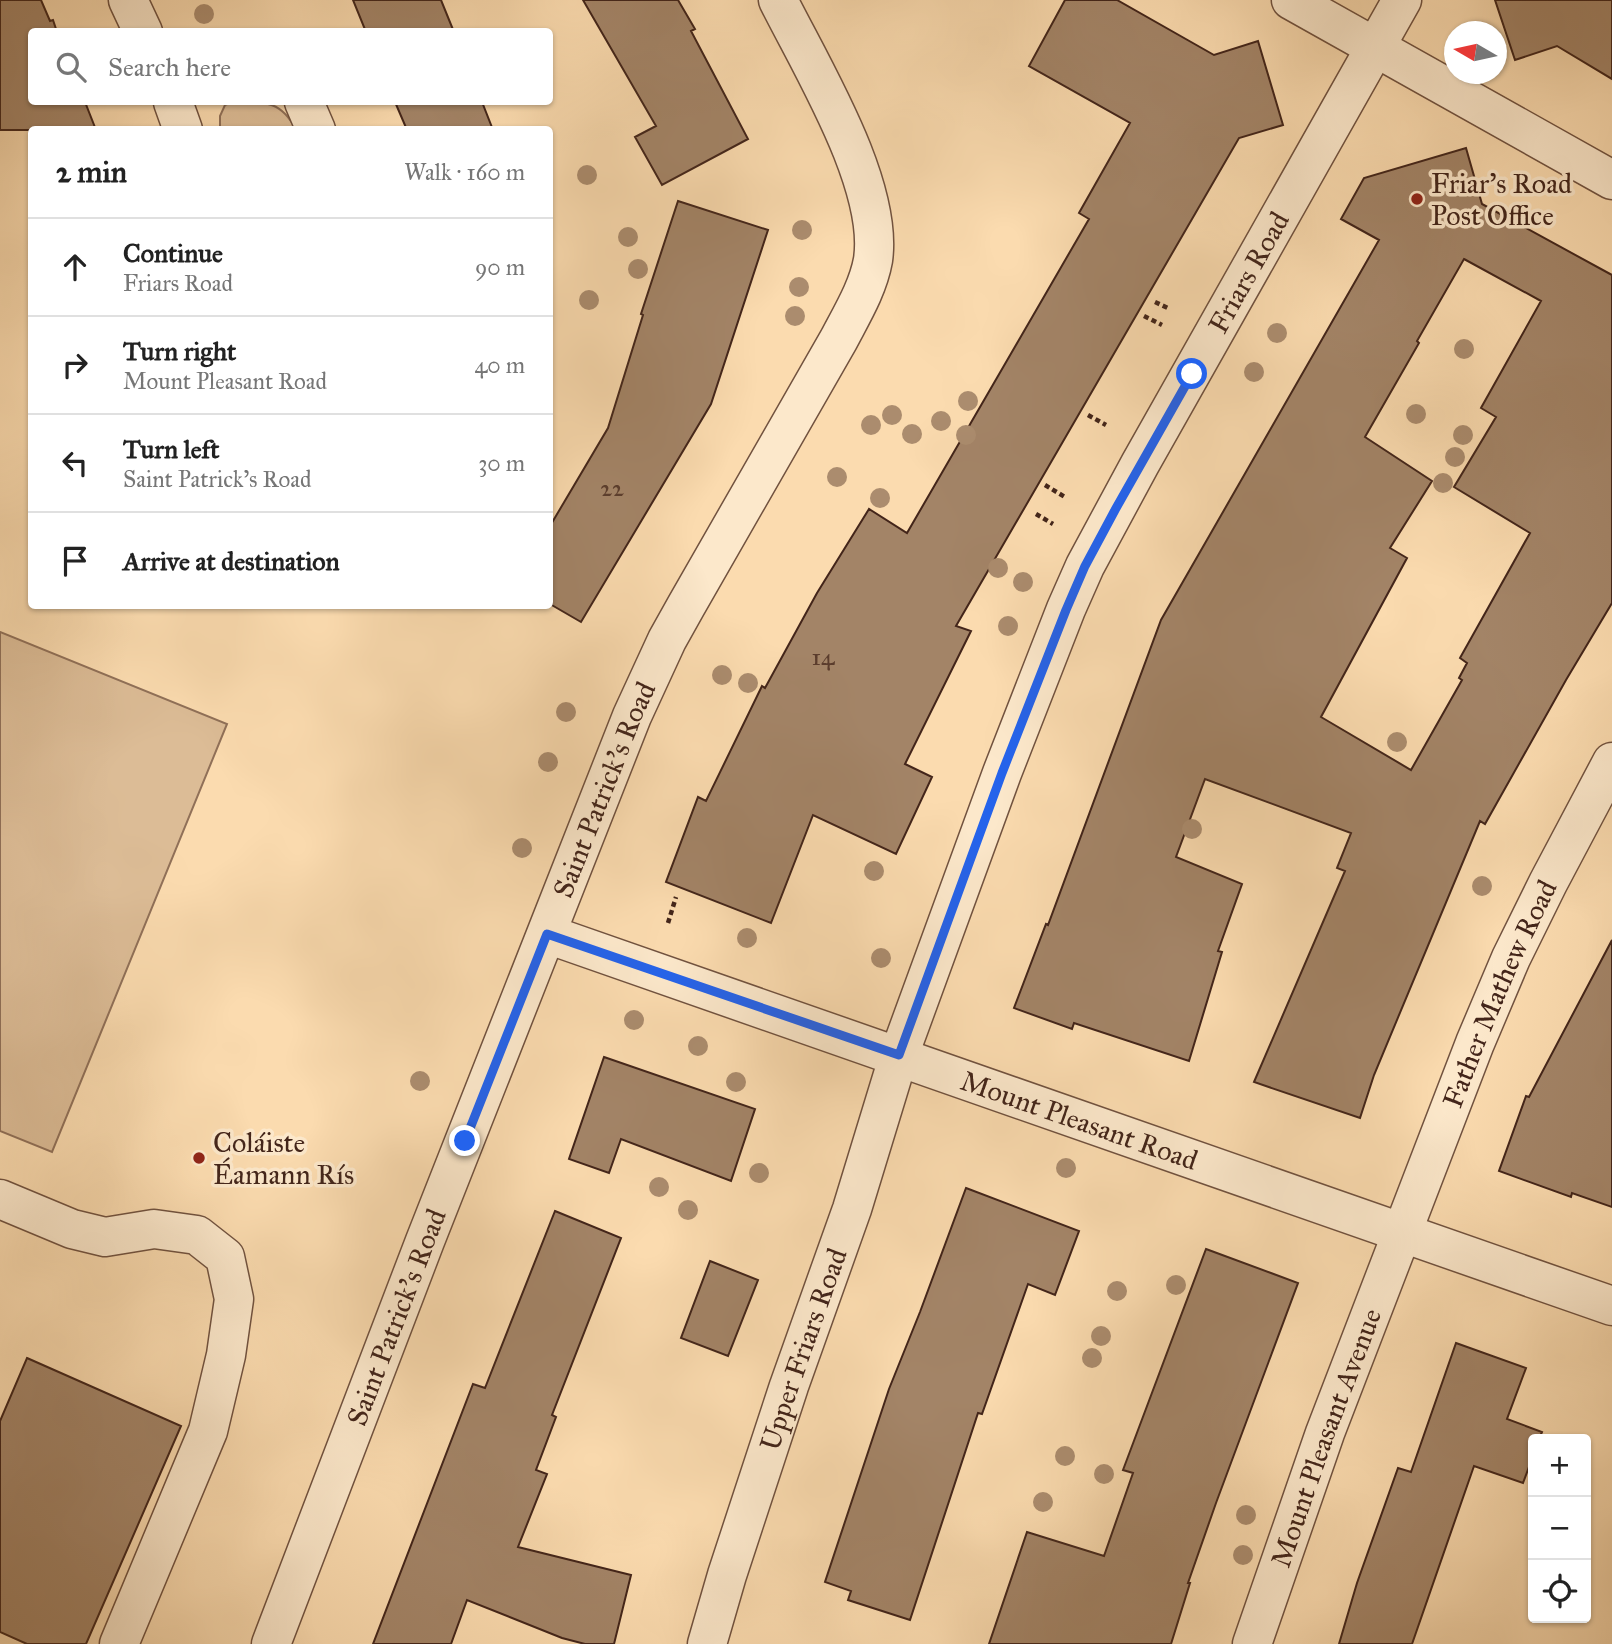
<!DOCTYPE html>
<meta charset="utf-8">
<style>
body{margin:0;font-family:"IM FELL Great Primer",serif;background:#f6f6f6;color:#222}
.controls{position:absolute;right:21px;bottom:21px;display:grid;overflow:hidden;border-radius:7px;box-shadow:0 2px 5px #0004}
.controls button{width:63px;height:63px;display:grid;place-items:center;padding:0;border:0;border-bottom:2px solid #e0e0e0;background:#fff;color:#222;font:35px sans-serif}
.compass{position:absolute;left:1444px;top:21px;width:63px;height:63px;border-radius:50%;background:#fff;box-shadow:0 2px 5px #0004;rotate:279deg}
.stop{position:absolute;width:21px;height:21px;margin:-16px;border:5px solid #2563eb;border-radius:50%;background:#fff}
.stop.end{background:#2563eb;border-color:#fff;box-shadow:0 2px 7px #0008}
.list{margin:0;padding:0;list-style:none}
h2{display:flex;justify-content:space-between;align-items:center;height:91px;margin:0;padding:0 28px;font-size:30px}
h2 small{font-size:23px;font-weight:400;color:#767676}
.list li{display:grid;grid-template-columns:46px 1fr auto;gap:21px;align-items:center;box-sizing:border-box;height:98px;padding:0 28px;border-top:2px solid #e0e0e0}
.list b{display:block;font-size:26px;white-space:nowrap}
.list p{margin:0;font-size:23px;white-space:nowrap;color:#767676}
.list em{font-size:23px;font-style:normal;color:#767676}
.icon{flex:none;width:38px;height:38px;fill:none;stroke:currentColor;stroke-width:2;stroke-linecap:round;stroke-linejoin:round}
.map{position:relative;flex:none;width:1612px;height:1644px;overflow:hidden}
.search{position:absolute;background:#fff;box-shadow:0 2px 5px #0004;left:28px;top:28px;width:525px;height:77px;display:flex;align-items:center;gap:18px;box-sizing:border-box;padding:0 24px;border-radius:7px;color:#767676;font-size:26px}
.panel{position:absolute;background:#fff;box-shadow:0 2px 5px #0004;left:28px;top:126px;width:525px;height:483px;border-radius:7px}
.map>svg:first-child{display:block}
</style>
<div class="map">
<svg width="1612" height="1644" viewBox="0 0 1612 1644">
<rect width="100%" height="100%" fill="#fbdbaf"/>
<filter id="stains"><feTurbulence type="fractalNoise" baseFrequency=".00286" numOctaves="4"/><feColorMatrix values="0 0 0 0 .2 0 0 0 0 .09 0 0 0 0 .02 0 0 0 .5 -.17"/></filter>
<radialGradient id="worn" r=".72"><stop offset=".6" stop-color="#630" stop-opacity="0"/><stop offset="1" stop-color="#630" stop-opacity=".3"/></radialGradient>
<path fill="#dcbc96" stroke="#907058" stroke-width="2" d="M232,102C262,102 281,99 296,130H220V116L225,105Z
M0,632L227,724L52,1152L0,1131Z"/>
<path fill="#a38467" stroke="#43251a" stroke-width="2" fill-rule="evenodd" d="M0,0H41L50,21L53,20L57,32H32V102H85L96,130H0Z
M353,0H441L454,32H366Z
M583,0H678L695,29L691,31L748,139L662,185L635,137L656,126Z
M1065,0H1117L1214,55L1258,41L1283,125L1239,138L956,626L971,631L905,764L932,777L896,854L813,815L771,923L666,882L698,797L706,801L762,686L765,688L817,593L869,509L907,533L1089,219L1079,213L1130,123L1029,66Z
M1495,0H1612V79L1557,46L1515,60Z
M395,102H482L493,130H407Z
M1466,148L1482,204L1612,275V603L1566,680L1485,824L1480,821L1374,1075L1360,1118L1254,1082L1345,871L1337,868L1351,833L1205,779L1176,857L1242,884L1218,951L1222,952L1189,1061L1074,1023L1072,1029L1014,1008L1046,924L1048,925L1161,620L1379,240L1341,219L1364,178ZM1464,259L1541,301L1481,408L1496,417L1454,487L1530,533L1460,658L1467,663L1459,678L1462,680L1411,770L1321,717L1407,558L1390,548L1432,481L1365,437L1419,343L1417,341Z
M678,201L768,230L711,404L581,622L550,604V526L608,428L643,315L641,314Z
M1612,940V1207L1572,1193L1571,1197L1499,1171L1526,1096L1529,1097Z
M604,1057L755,1109L731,1181L621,1139L609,1173L569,1159Z
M966,1188L1079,1231L1055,1295L1028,1284L982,1414L978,1413L910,1620L848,1600L851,1591L825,1582L889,1389L920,1312Z
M555,1211L621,1238L552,1415L556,1417L536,1470L547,1474L518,1547L631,1575L614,1644H585L562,1638L467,1600L451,1644H373L473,1384L485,1388Z
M1206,1249L1298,1283L1216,1503L1188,1583H1190L1171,1644H989L1027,1532L1104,1556L1133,1473L1123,1470Z
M710,1261L758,1280L728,1356L681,1338Z
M1456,1343L1526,1368L1507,1419L1542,1432L1539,1439H1533V1456L1523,1483L1474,1466L1412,1644H1339L1357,1583L1398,1468L1411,1472Z
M27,1358L181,1426L86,1644H27L0,1632V1421Z"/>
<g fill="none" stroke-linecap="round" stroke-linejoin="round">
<g stroke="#71523f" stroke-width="41">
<g id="minor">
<path d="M128,0L143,32"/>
<path d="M1291,0L1612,180"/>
<path d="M173,102L183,130"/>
<path d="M304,102L316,130"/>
<path id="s1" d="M547,934L1612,1306"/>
<path d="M0,1199L72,1229L105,1237L154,1229L197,1235L225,1257L234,1299L226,1355L208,1431L119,1644"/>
<path id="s2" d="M271,1644L425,1241L632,716L667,640L686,606L839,339C852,314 868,288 873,260C884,185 812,68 778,0"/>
<path id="s3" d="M707,1644L727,1575L789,1386L852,1209L899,1055L1002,773L1066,609L1085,566L1140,464L1402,0"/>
<path id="s4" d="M1252,1644L1325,1433L1475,1043L1511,958L1548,883L1612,762"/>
</g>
</g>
<path stroke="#43251a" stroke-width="4.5" stroke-dasharray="5 3.5" stroke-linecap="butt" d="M1155,302L1170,309
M1144,316L1162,325
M1088,415L1106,425
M1045,485L1065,497
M1036,514L1053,524
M668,923L676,897"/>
<use href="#minor" stroke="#fce8cb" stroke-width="38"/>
</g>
<g fill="#ab8c6e">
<circle cx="204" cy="14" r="10"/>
<circle cx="587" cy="175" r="10"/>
<circle cx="802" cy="230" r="10"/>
<circle cx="628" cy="237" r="10"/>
<circle cx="638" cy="269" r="10"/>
<circle cx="799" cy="287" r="10"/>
<circle cx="589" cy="300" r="10"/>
<circle cx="795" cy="316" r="10"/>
<circle cx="1277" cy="333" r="10"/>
<circle cx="1464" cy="349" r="10"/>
<circle cx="1254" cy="372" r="10"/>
<circle cx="968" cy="401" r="10"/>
<circle cx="1416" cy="414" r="10"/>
<circle cx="892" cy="415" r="10"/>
<circle cx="941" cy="421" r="10"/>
<circle cx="871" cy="425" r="10"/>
<circle cx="912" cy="434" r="10"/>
<circle cx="966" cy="435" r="10"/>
<circle cx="1463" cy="435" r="10"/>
<circle cx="1455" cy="457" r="10"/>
<circle cx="837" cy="477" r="10"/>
<circle cx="1443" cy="483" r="10"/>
<circle cx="880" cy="498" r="10"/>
<circle cx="998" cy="568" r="10"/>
<circle cx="1023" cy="582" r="10"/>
<circle cx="1008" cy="626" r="10"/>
<circle cx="722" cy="675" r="10"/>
<circle cx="748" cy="683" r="10"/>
<circle cx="566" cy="712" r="10"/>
<circle cx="1397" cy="742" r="10"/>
<circle cx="548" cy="762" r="10"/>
<circle cx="1192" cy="829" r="10"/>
<circle cx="522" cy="848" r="10"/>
<circle cx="874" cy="871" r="10"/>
<circle cx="1482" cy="886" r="10"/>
<circle cx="747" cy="938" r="10"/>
<circle cx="881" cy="958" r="10"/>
<circle cx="634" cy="1020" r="10"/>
<circle cx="698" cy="1046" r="10"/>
<circle cx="420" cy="1081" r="10"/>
<circle cx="736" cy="1082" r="10"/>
<circle cx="1066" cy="1168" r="10"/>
<circle cx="759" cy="1173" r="10"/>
<circle cx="659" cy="1187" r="10"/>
<circle cx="688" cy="1210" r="10"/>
<circle cx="1176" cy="1285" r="10"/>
<circle cx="1117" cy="1291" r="10"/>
<circle cx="1101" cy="1336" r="10"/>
<circle cx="1092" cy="1358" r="10"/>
<circle cx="1065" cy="1456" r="10"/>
<circle cx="1104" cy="1474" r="10"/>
<circle cx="1043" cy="1502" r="10"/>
<circle cx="1246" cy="1515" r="10"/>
<circle cx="1243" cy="1555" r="10"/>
</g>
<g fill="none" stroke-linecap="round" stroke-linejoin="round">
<path stroke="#2563eb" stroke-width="9" d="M465,1141L547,934L899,1055L1002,773L1066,610L1085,566L1115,510L1192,374"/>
</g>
<g fill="#8f2418" stroke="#fce8cb" stroke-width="2.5">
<circle cx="1417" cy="199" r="7"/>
<circle cx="199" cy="1158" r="7"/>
</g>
<g text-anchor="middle" stroke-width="7" stroke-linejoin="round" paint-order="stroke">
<g font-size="24" fill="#5b3d2d">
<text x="612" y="496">22</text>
<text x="823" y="665">14</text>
</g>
<g font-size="28" fill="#43251a" stroke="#fce8cb" text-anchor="start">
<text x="1431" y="193">Friar's Road<tspan x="1431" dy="32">Post Office</tspan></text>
<text x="213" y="1152">Coláiste<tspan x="213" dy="32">Éamann Rís</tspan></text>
</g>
<g font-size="28" fill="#43251a" stroke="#fce8cb">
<text dy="10" stroke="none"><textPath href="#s3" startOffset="1479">Friars Road</textPath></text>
<text dy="10" stroke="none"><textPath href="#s2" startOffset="917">Saint Patrick's Road</textPath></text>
<text dy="10" stroke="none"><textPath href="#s4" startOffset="696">Father Mathew Road</textPath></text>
<text dy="10" stroke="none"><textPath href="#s1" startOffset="564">Mount Pleasant Road</textPath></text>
<text dy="10" stroke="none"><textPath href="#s2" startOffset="350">Saint Patrick's Road</textPath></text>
<text dy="10" stroke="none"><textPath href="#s3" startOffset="310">Upper Friars Road</textPath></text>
<text dy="10" stroke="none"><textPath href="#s4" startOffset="219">Mount Pleasant Avenue</textPath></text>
</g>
</g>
<rect width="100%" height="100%" filter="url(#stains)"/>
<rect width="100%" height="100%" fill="url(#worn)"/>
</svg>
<div class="controls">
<button>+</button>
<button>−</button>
<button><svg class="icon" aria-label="locate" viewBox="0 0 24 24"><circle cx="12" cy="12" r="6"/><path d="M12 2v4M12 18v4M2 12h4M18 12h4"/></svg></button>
</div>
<svg class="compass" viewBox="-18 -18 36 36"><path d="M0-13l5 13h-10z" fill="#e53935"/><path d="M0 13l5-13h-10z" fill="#767676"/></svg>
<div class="stop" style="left:1192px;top:374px"></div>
<div class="stop end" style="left:465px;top:1141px"></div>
<div class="search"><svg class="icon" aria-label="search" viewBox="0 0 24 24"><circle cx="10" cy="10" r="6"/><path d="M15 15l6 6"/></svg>Search here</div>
<section class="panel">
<h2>2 min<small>Walk · 160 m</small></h2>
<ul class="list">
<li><svg class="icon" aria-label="ahead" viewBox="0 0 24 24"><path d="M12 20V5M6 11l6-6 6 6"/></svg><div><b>Continue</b><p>Friars Road</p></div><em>90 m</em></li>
<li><svg class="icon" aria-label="right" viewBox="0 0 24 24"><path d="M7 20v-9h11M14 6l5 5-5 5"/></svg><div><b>Turn right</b><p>Mount Pleasant Road</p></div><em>40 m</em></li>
<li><svg class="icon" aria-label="left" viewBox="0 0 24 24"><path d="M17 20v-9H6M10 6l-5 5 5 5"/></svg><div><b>Turn left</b><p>Saint Patrick's Road</p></div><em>30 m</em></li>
<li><svg class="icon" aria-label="arrive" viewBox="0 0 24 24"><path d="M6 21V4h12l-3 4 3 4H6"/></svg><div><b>Arrive at destination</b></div></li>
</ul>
</section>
</div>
